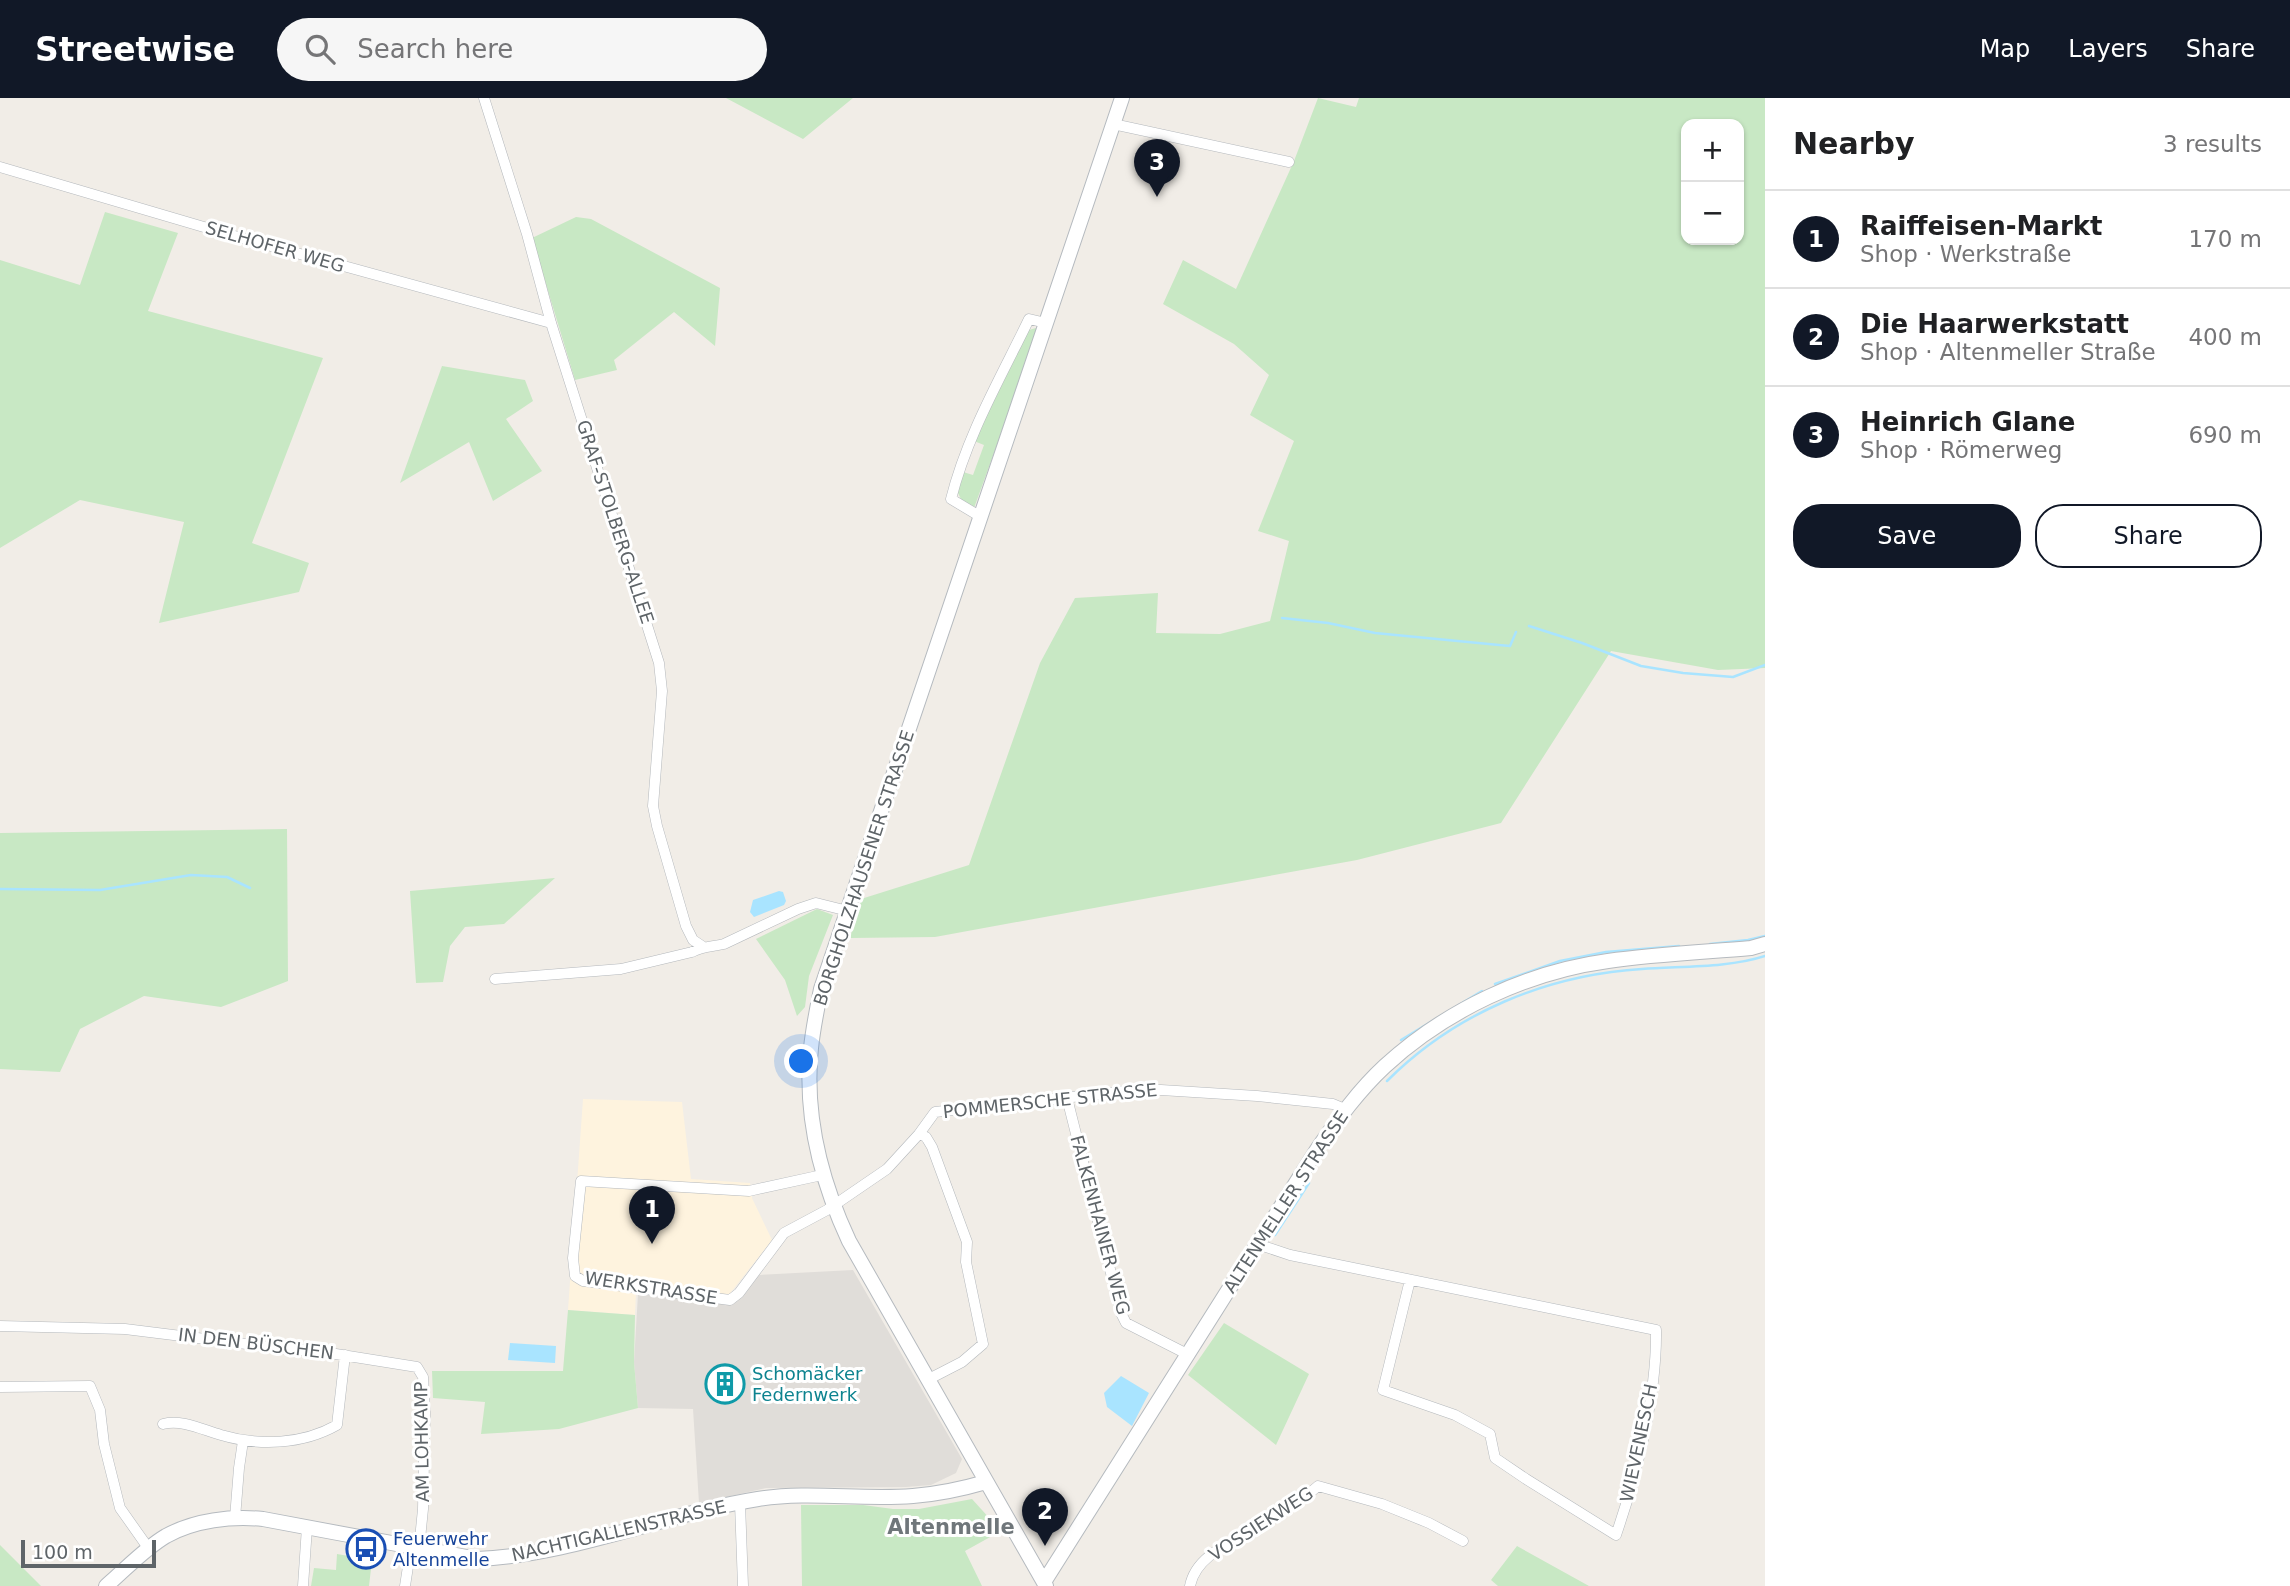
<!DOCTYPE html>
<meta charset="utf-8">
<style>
body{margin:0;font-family:"DejaVu Sans",sans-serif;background:#f6f6f6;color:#202124}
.controls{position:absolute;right:21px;top:21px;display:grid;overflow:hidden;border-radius:14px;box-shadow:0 2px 5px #0004}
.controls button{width:63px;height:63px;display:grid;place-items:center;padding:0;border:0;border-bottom:2px solid #e0e0e0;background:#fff;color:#202124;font:35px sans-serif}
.scale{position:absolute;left:21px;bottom:18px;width:135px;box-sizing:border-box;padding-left:7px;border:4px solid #5e6468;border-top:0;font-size:19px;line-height:24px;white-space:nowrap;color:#5e6468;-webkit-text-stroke:5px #fff;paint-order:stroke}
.you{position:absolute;left:802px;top:964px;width:24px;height:24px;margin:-18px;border:5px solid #fff;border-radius:50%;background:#1a73e8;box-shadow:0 0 0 10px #1a73e833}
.badge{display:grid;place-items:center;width:46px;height:46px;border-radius:50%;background:#111827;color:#fff;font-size:23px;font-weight:700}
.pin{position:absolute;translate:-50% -58px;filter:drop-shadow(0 2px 4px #0008)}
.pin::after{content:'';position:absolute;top:37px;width:24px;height:21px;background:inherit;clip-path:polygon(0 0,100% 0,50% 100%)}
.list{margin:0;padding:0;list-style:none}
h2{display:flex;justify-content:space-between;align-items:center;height:91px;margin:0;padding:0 28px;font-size:30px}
h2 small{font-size:23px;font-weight:400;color:#757577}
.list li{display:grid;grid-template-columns:46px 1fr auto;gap:21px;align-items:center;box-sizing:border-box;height:98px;padding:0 28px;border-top:2px solid #e0e0e0}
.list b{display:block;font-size:26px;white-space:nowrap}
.list p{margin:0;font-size:23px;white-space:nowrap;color:#757577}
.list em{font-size:23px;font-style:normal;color:#757577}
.actions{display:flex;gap:14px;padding:21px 28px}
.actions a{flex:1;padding:16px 0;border:2px solid #111827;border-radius:28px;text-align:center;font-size:24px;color:#111827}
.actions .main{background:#111827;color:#fff}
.icon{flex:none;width:38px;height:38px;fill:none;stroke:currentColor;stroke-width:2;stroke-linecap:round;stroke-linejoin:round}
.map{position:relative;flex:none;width:1765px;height:1488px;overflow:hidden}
header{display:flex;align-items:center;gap:42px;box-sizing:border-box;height:98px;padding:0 35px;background:#111827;color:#fff}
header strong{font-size:33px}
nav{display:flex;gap:38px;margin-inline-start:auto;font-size:24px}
.search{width:490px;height:63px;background:#f6f6f6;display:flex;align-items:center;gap:18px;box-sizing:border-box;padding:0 24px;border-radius:38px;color:#757577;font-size:26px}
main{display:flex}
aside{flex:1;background:#fff}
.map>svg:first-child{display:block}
</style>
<header>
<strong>Streetwise</strong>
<div class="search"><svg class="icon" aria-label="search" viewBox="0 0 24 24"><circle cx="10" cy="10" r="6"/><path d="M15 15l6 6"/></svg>Search here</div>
<nav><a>Map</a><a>Layers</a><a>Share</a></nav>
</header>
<main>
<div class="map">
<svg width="1765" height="1488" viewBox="0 0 1765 1488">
<rect width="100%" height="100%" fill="#f1ede7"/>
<path fill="#fef3de" d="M583,1001L682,1004L691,1081L750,1085L752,1100L772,1142L724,1203L636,1194L635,1217L568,1212Z"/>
<path fill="#e0ddd9" d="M853,1172L962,1361L956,1375L931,1387L906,1389L766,1390L699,1405L693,1311L638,1310L634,1264L638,1196L734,1204L757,1177Z"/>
<path fill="#c8e8c4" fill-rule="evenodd" d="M726,0H853L803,41Z
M1318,0L1356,9L1359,0H1765V570L1718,572L1611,553L1501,725L1357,762L935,839L850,840L861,801L969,767L1040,565L1075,500L1158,495L1156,535L1220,536L1270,523L1289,443L1258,433L1294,343L1250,317L1269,277L1234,246L1163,206L1183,162L1236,191L1294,63ZM1686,26H1739V142H1686Z
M105,114L178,135L148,213L323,260L252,445L309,465L299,494L159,525L184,424L80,402L0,450V162L80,187Z
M576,119L591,121L720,190L715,248L674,214L614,262L617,272L575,282L532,140Z
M1036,230L1038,234L974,410L963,405L957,393L963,374L973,377L984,347L974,343L1029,232Z
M442,268L525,282L533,303L506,321L542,373L493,403L469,344L400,385Z
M287,731L288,883L221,909L144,898L80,931L60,974L0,971V735Z
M555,780L504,826L465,829L450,848L443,884L416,885L410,793Z
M817,811L833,817L809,878L805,909L797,918L785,882L756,841Z
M568,1212L635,1217L634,1264L638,1310L559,1331L481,1336L485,1304L433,1300L432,1273H563Z
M1224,1225L1309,1276L1276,1347L1188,1277Z
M972,1401L1001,1433L965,1453L982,1488H802L801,1407H863L893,1411H919Z
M0,1447L41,1488H0Z
M1517,1448L1589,1488H1498L1491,1482Z
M337,1456L372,1462L369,1488H311L314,1470L336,1472Z"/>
<path fill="#a9e4ff" d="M779,793L783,794L786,803L784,807L754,819L750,814L753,802Z
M510,1245L556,1248L555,1265L508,1262Z
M1121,1278L1149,1295L1132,1328L1107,1309L1104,1295Z"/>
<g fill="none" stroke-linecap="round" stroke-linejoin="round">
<path stroke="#a9e4ff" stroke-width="2.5" d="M1282,520L1328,525L1375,535L1499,547L1510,548L1516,534
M1529,528L1582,545L1641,568L1683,575L1733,579L1765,567
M0,791L100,792L191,777L227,779L250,790
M1710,846L1748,842L1765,838
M1495,886L1560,863L1606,854L1679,848
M1401,942L1482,893
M1387,983C1455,915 1546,877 1642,871C1680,868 1729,870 1765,858
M1275,1137L1309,1085"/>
<g stroke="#b4b8bc" stroke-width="11">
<path id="street" d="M484,0L527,136L551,225L659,565L662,593L653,708L657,728L686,828L693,842L702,848
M1113,26L1289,64
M0,69L231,137L551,225
M981,419L951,401C967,337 1001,279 1029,221L1046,225
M495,881L621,871L692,854C703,848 712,849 724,846L798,811L816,805L848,813
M1067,1000L1121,1215L1126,1225L1189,1257
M919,1036L926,1039L932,1049L967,1144L966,1164L983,1246L962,1264L929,1281
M822,1077L749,1093L581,1083L573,1160L575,1178L583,1183L730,1202L739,1195L784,1135L827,1112L887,1071L919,1036L935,1014L1145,991L1257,998L1333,1006L1345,1011
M1257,1146L1290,1157L1656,1232C1657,1297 1637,1376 1616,1437L1526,1381L1495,1360L1490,1336L1455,1317L1383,1292L1410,1182
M0,1228L125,1231L286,1251L317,1253L417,1269L423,1279L425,1315L423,1411L419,1451
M0,1289L90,1288L100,1312L104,1346L120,1410L149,1451
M163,1326C182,1321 203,1332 221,1337C258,1348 302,1347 337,1327L345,1257
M740,1405L743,1488
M235,1420L239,1370L243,1343
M303,1488L307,1429
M405,1488L411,1449
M1190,1488C1196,1456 1234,1444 1259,1429C1278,1417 1300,1404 1318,1388L1382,1406L1429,1425L1463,1443"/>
</g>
<g stroke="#b5babf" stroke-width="16">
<path id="secondary" d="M1044,1484L1318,1050C1338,1021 1359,992 1385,968C1446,912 1527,874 1608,863C1655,856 1704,854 1751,850L1765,846
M106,1488C125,1472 144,1451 166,1438C195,1422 231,1418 263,1421L477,1461C573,1457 664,1416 758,1401C809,1393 861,1402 913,1398C938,1396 962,1391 986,1384
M1046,1488L849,1143C821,1083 804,1017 811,950C813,930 817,911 821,891L1122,0"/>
</g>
<use href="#street" stroke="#fff" stroke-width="10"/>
<use href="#secondary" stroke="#fff" stroke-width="14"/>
</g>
<defs>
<g id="building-ring" transform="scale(2.0125)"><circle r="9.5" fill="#fff" stroke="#0f9aa8" stroke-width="1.5"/><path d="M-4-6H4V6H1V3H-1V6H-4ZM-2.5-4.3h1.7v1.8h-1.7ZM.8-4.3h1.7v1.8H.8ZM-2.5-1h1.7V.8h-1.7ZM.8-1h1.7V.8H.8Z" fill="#0f9aa8"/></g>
<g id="bus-ring" transform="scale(2.0125)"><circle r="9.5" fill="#fff" stroke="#1a4fb4" stroke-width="1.5"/><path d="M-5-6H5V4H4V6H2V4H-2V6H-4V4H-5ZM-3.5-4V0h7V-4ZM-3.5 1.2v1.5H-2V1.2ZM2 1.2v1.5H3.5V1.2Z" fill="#1a4fb4"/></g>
</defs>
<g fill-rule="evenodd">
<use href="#building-ring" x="725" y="1286"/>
<use href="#bus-ring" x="366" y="1451"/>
</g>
<g text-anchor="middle" stroke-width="6" stroke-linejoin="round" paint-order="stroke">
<g font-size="18" fill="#5e6468" stroke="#fff">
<text transform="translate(275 149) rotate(16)" y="6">SELHOFER WEG</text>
<text transform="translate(615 424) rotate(72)" y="6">GRAF-STOLBERG-ALLEE</text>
<text transform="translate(864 770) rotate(-72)" y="6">BORGHOLZHAUSENER STRASSE</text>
<text transform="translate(1050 1003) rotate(-6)" y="6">POMMERSCHE STRASSE</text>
<text transform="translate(1286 1104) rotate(-57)" y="6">ALTENMELLER STRASSE</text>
<text transform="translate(1100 1127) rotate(75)" y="6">FALKENHAINER WEG</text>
<text transform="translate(651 1190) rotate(9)" y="6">WERKSTRASSE</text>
<text transform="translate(256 1246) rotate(7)" y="6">IN DEN BÜSCHEN</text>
<text transform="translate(422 1344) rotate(-91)" y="6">AM LOHKAMP</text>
<text transform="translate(1639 1345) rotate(-78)" y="6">WIEVENESCH</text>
<text transform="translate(1261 1426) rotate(-33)" y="6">VOSSIEKWEG</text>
<text transform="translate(619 1433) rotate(-13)" y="6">NACHTIGALLENSTRASSE</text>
</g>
<g font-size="18" fill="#0d838f" stroke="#fff" text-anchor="start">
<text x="752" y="1282">Schomäcker<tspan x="752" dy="21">Federnwerk</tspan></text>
</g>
<g font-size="18" fill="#164399" stroke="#fff" text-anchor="start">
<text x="393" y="1447">Feuerwehr<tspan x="393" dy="21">Altenmelle</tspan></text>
</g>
<g font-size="21" font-weight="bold" fill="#6f767a" stroke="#fff">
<text x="951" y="1436">Altenmelle</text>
</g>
</g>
</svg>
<div class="controls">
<button>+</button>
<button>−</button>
</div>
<div class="scale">100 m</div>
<div class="you"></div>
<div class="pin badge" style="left:652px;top:1146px">1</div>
<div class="pin badge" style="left:1045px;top:1448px">2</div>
<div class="pin badge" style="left:1157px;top:99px">3</div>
</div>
<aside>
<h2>Nearby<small>3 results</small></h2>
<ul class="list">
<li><span class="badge">1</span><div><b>Raiffeisen-Markt</b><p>Shop · Werkstraße</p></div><em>170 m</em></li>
<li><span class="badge">2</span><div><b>Die Haarwerkstatt</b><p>Shop · Altenmeller Straße</p></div><em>400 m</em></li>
<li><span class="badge">3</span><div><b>Heinrich Glane</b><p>Shop · Römerweg</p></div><em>690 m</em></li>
</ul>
<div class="actions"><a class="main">Save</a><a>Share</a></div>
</aside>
</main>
